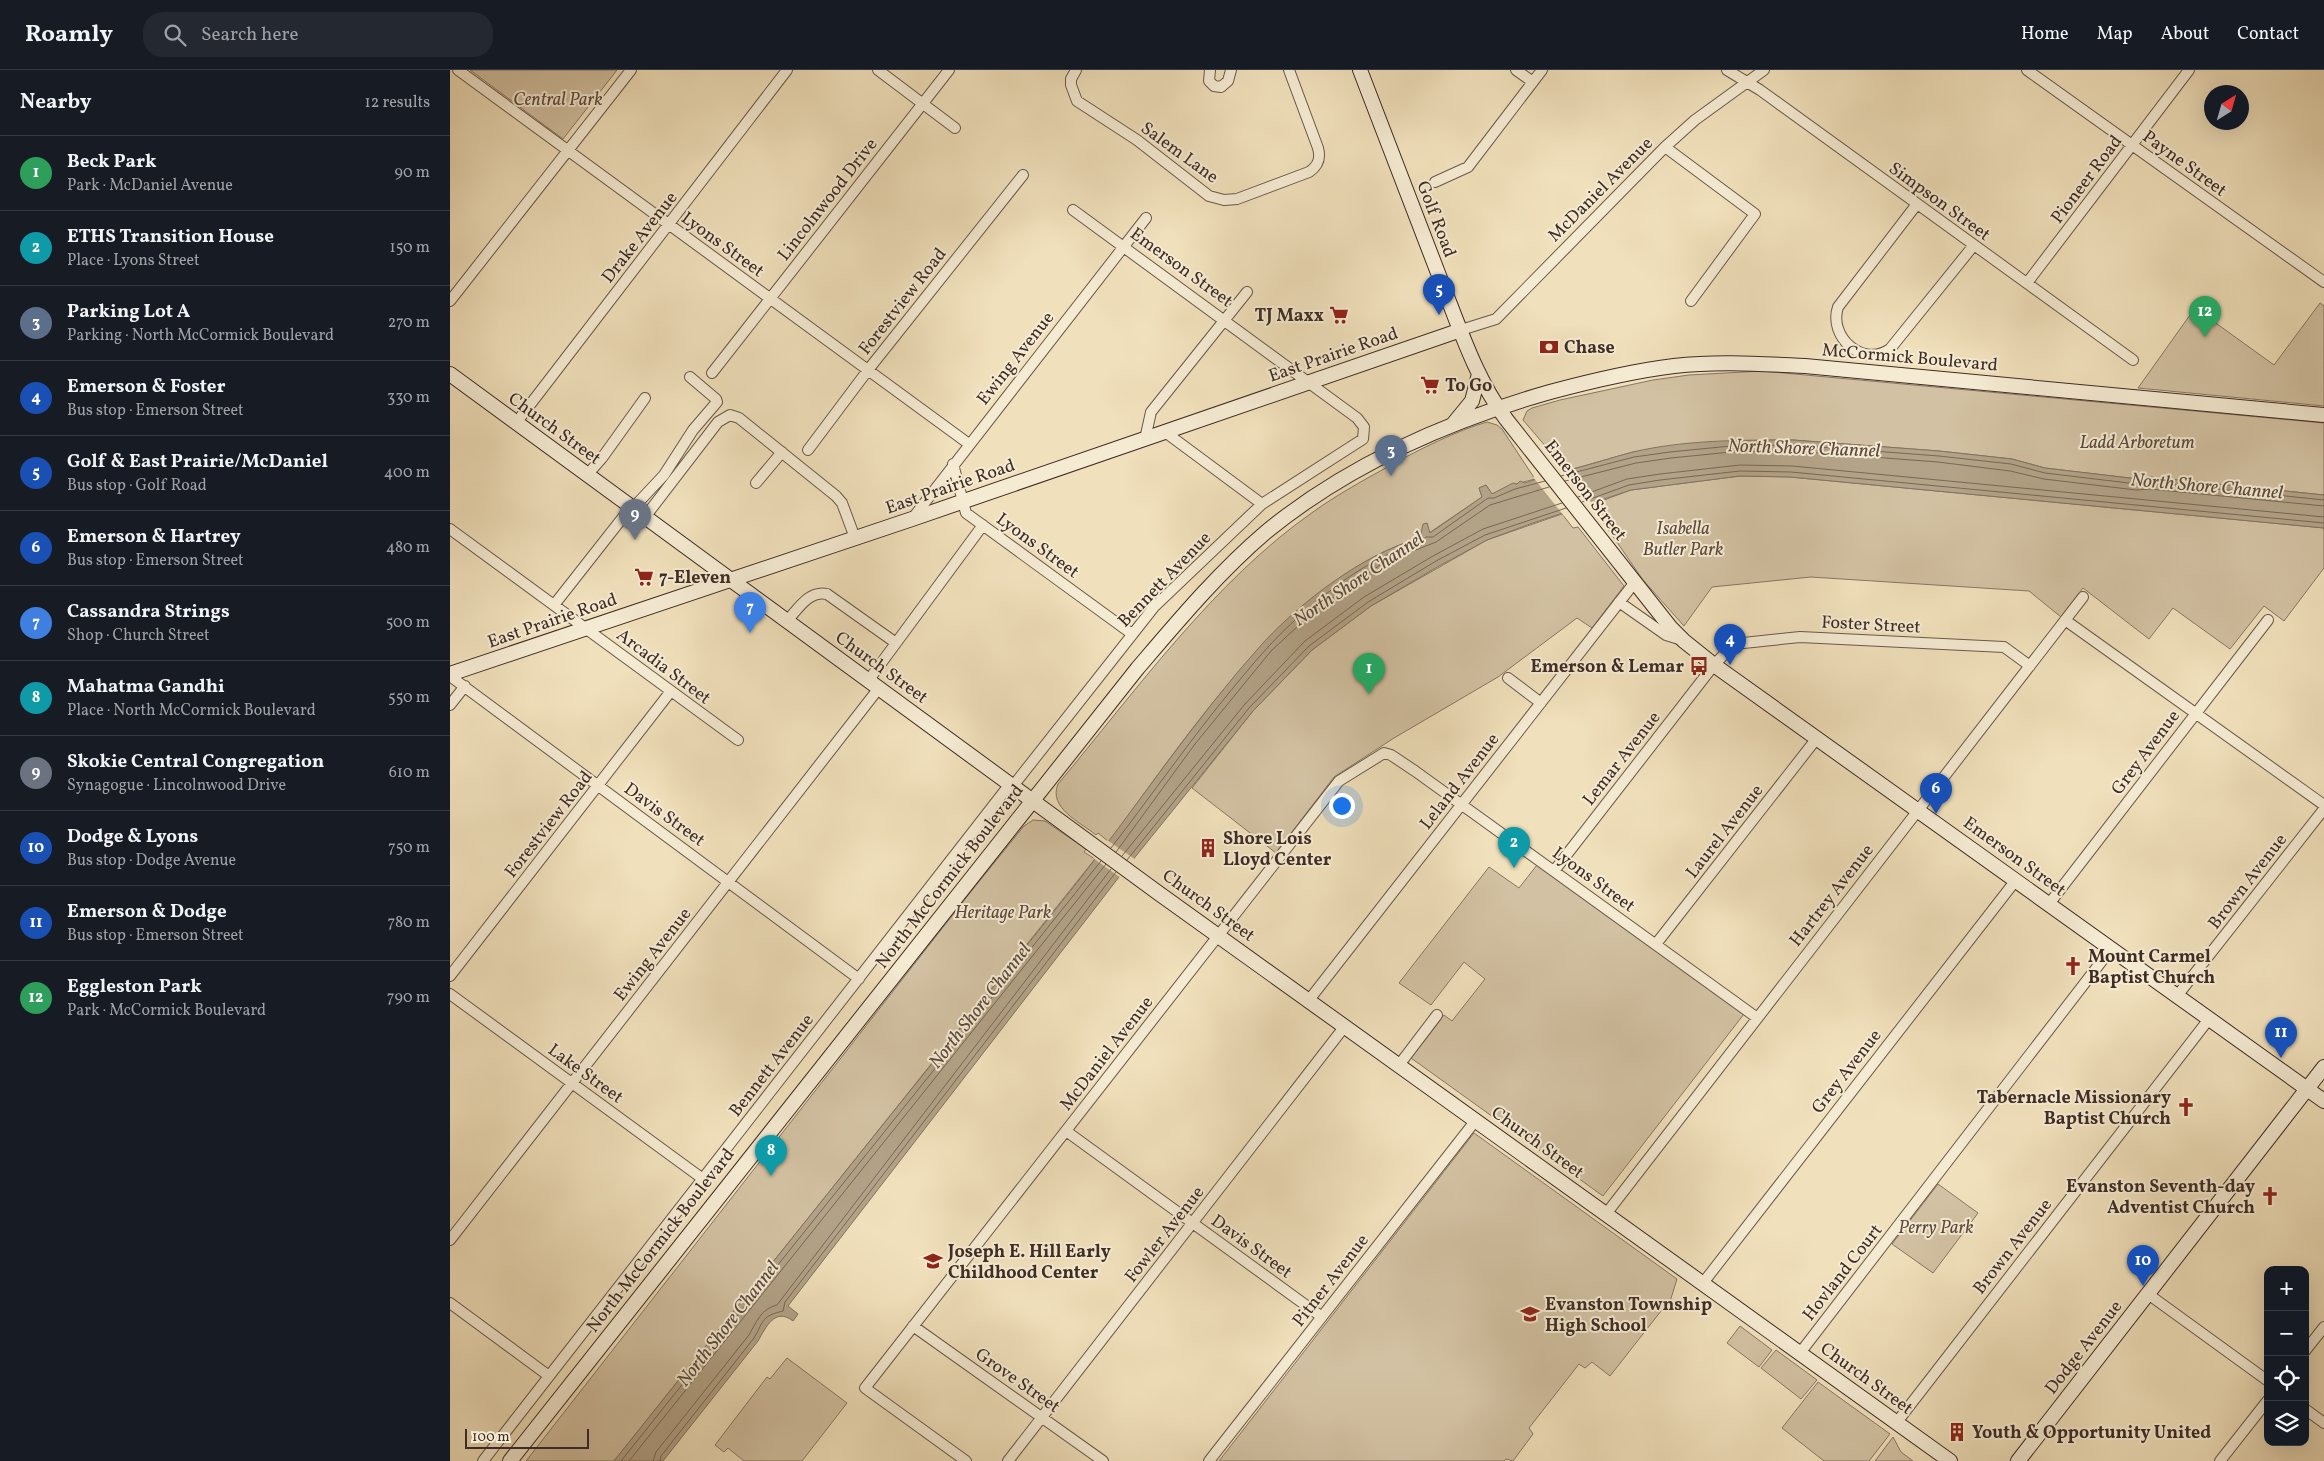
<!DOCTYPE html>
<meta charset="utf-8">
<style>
body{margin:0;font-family:Vollkorn,serif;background:#242831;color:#f1f3f6}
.controls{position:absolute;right:15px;bottom:15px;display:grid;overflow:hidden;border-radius:10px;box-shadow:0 5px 20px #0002}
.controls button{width:45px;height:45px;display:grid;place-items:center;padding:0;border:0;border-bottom:1px solid #363941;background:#171b24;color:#f1f3f6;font:25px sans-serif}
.compass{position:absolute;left:1754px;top:15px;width:45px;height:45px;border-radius:50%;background:#171b24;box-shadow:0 5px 20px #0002;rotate:37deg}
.scale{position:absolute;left:15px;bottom:12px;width:124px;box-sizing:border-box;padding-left:5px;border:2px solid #3e2c25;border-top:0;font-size:14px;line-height:18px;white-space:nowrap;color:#3e2c25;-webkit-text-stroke:4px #f5ebd3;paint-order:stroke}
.you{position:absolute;left:891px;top:735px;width:18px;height:18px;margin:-12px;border:4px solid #fff;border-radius:50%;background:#1a73e8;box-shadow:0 0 0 8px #1a73e833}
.badge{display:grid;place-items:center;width:32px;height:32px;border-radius:50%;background:#db2777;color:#fff;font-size:16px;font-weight:700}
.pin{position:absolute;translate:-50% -41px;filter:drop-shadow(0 1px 2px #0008)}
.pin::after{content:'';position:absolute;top:26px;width:18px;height:15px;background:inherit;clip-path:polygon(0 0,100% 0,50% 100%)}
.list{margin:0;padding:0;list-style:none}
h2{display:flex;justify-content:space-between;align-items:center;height:65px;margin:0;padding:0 20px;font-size:21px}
h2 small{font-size:16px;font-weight:400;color:#9ea1a6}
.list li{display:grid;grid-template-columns:32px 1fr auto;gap:15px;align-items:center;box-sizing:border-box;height:75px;padding:0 20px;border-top:1px solid #363941}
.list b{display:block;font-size:19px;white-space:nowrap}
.list p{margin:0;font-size:16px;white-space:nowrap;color:#9ea1a6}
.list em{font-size:16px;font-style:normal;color:#9ea1a6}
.icon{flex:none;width:28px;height:28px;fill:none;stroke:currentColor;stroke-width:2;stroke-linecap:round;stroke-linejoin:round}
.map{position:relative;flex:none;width:1874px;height:1391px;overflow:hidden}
header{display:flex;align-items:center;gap:30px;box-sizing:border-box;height:70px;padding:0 25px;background:#171b24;border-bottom:1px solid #363941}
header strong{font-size:24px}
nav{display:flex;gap:28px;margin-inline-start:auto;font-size:18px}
.search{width:350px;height:45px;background:#242831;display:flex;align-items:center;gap:12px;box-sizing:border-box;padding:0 18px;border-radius:20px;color:#9ea1a6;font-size:19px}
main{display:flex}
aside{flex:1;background:#171b24}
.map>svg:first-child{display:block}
</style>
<header>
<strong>Roamly</strong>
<div class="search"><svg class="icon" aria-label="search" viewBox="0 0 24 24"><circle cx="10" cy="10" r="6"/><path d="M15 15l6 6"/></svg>Search here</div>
<nav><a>Home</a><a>Map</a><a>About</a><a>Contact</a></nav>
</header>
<main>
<aside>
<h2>Nearby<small>12 results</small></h2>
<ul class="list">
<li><span class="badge" style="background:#2e9e5b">1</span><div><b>Beck Park</b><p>Park · McDaniel Avenue</p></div><em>90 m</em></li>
<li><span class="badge" style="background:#0f9aa8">2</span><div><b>ETHS Transition House</b><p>Place · Lyons Street</p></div><em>150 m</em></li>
<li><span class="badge" style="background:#5c6f8a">3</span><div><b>Parking Lot A</b><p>Parking · North McCormick Boulevard</p></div><em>270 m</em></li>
<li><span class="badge" style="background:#1a4fb4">4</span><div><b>Emerson &amp; Foster</b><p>Bus stop · Emerson Street</p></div><em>330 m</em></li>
<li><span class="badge" style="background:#1a4fb4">5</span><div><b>Golf &amp; East Prairie/McDaniel</b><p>Bus stop · Golf Road</p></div><em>400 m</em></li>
<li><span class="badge" style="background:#1a4fb4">6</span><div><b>Emerson &amp; Hartrey</b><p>Bus stop · Emerson Street</p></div><em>480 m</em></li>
<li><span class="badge" style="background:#3f7fe0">7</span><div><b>Cassandra Strings</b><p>Shop · Church Street</p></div><em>500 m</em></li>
<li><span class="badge" style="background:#0f9aa8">8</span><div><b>Mahatma Gandhi</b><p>Place · North McCormick Boulevard</p></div><em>550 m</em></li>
<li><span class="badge" style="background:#6b7280">9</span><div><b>Skokie Central Congregation</b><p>Synagogue · Lincolnwood Drive</p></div><em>610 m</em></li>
<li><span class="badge" style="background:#1a4fb4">10</span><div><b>Dodge &amp; Lyons</b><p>Bus stop · Dodge Avenue</p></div><em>750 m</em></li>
<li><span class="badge" style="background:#1a4fb4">11</span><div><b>Emerson &amp; Dodge</b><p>Bus stop · Emerson Street</p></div><em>780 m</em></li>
<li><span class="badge" style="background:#2e9e5b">12</span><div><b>Eggleston Park</b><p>Park · McCormick Boulevard</p></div><em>790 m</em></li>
</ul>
</aside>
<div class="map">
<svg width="1874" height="1391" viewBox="0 0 1874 1391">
<rect width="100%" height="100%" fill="#f0e0bb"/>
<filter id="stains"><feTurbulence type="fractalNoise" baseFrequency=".004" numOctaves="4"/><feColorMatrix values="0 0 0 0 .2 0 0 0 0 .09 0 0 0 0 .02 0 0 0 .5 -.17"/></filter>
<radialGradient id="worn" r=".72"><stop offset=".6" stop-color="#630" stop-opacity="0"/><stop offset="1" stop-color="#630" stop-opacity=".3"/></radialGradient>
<path fill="#d2c1a2" stroke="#887664" d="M20,0H167L113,69Z
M1870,233L1874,236V336L1688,318L1745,238L1824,295Z
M1312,301L1874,353V425L1699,407L1688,409L1595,398L1562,389L1489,381L1343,370H1312L1219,377L1183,382L1123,399H1115L1073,350L1077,341L1082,338L1110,330L1203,310L1239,305Z
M1037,352L1047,355L1052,359L1085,409L1062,415L1042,424L1036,415L1029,418L1032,427L979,463L977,453L970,468C842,505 735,668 659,772L648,763L646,765C630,752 598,738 608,714C685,622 764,511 863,442C888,424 914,410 941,395C968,380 1008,360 1037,352Z
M1290,406L1340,407L1874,458V498L1834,551L1814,536L1780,579L1723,538L1699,569L1633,518L1611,547L1579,521L1361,507L1262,517L1234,556L1193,510L1151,449L1153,448L1143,434L1181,420Z
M1112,444L1123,458L1128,457L1174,516L1142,558L1127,548L1048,607L944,668L884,707L826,783L742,718L803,641L862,580L921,536L1037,470Z
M583,750L595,751L636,779L634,782L645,789L164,1391H76L519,824L574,756Z
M1087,795L1294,944L1153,1126L961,988L994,945L1002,951L1035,909L1014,892L981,935L949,913L1039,797L1069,818Z
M1024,1063L1227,1209L1218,1238L1215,1236L1160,1306L1142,1292L1135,1298L1129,1294L1079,1358L1083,1364L1063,1391L1056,1389L1054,1391H769Z
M1488,1114L1528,1143L1483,1203L1442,1174Z
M1290,1256L1322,1280L1309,1297L1277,1273Z
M1326,1280L1367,1310L1351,1329L1311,1298Z
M337,1288L397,1333L352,1391H294L278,1378L274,1382L265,1375L317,1307L320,1309Z
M1368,1312L1440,1364L1419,1391H1374L1332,1358Z
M1443,1367L1451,1382L1463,1391H1425Z"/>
<path fill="#b3a388" stroke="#847360" d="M1343,370L1489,381L1562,389L1595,398L1688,409L1699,407L1874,425V458L1340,407L1290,406L1181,420L1080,454L1037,470L989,496L921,536L862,580L803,641L669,807L338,1236L348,1244L343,1251C325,1237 316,1257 308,1271L213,1391H164C316,1200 469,1010 622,819C686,738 743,651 812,574C852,531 913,484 970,468L973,454L977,453L980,463L1032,427L1029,418L1036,415L1042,424L1063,413L1067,414L1070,411L1075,413L1115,399H1123C1143,394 1163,387 1183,382C1234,370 1290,370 1343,370Z"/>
<path fill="#f0e0bb" d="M1114,397L1144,436L1114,446L1083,407Z
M657,770L686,790L671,808L643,788Z"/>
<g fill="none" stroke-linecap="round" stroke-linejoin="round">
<path stroke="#786856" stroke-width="1" d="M1111,406L1184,387L1220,382L1281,376L1343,375L1489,386L1561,394L1595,403L1687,414L1700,412L1874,430
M1115,411L1186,393L1221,388L1281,382L1343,381L1488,392L1560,401L1594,409L1686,420L1700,419L1874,436
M1128,427L1177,409L1210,404L1290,395L1342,396L1874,447
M1132,432L1179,415L1210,410L1290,401L1341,402L1874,453
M661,778C702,725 740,670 783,618C802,595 821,572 844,551C873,525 907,498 943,482C953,477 969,476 976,467H983L1038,428H1044L1065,419L1095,411
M666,782L745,674L821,581L848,556L877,532L933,493L986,472L1040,435L1099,417
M672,786L795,634L855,571L914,527L983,486L1033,459L1112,433
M677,790L799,638L859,576L918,532L986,491L1035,465L1116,438
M171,1391L651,791
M179,1391L656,794
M203,1391L206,1382L299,1265C307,1251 311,1239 327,1235L661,799
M210,1391L211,1386L304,1268C314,1250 312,1246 333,1241L335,1232L666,802"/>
<g stroke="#6a594a" stroke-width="12">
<path id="street" d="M8,0L519,374
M428,0L505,58
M626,0L621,9V15L627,31L687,70L759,126L774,130L787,129L859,102C868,96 871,89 868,78L839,0
M760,0L759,11L764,16L771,17L778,11L781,0
M1066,0L1083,12
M1277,0L1310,20L1683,290
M1577,0L1874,212
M1215,77L1305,144L1241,231
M985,112L1018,97L1092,0
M1467,134L1388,237C1378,267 1413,298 1440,279L1524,175
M1577,213L1739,0
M0,231L181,0
M1011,260L1046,249L1215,77L1245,50L1314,0
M262,303L499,0
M66,353L337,0
M715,362L812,434
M695,369L701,342L797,222
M358,380L418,300L573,105
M503,394L516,443L682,564
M137,405L152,388L195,328
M306,413L332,382
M183,438L214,405L243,360L267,332L266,329L240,307
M195,447L268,352L280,345L289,348L386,426L392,433L405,468
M462,449L696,148
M0,459L288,670
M1169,532L1216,565L1232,570
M104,535L181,437
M1615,550L1874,735
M337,551C348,539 359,520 377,524L446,573
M0,606L409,909
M1058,608L1091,633
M418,611L533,455
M0,635L15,616
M563,716L704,537L812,434L913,369L914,357L907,348L623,140
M1104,801L1264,595L1284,574L1350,567L1554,577L1580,596
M1599,834L1818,550
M1206,874L1367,668
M0,906L221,621
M0,924L253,1109
M1727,926L1874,739
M859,930L1185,512
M949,995L987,945
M616,1061L872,1247
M1156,1144L1633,527
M0,1170L429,618
M1253,1213L1566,810
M1698,1224L1818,1311
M0,1233L99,1306
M463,1256L653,1391
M1855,1281L1874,1257
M1350,1283L1661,879
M1855,1339L1874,1353
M1447,1352L1759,949
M33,1391L560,714
M516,1391L415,1318L889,711L934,683L941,685L965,701L1306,947
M558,1391L895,956
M759,1391L1026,1050
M1770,1391L1818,1330"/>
</g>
<g stroke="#3e2c25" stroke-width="16">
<path id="secondary" d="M910,0C937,72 965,144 993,216C1011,262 1027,310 1056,349L1221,558L1234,571L1264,595L1874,1031
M0,304L707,822L1500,1391
M1004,353L1022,331L1029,304
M0,604L462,449L1011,260
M60,1391L687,599C728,551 768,503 816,462C899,394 998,351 1100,322C1141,311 1183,301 1224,296C1268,291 1311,294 1355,296L1874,345
M1568,1391L1874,997"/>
</g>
<use href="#street" stroke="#f5ebd3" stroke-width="10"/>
<use href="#secondary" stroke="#f5ebd3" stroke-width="14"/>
</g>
<defs>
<g id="supermarket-bare" transform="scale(1.5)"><path d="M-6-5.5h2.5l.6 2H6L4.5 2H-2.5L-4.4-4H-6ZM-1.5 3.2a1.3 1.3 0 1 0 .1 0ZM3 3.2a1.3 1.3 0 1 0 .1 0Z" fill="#8f2418" stroke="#f5ebd3" stroke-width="2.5" paint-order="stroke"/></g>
<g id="bank-bare" transform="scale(1.5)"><path d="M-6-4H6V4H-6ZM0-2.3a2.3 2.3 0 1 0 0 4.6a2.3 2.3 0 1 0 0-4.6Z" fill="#8f2418" stroke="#f5ebd3" stroke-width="2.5" paint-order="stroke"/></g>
<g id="bus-bare" transform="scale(1.5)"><path d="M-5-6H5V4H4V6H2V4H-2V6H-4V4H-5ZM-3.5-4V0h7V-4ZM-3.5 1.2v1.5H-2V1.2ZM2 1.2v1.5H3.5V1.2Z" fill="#8f2418" stroke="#f5ebd3" stroke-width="2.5" paint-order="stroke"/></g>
<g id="building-bare" transform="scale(1.5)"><path d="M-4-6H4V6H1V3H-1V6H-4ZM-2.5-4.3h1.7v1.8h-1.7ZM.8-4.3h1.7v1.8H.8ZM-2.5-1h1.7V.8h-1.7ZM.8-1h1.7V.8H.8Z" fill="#8f2418" stroke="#f5ebd3" stroke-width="2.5" paint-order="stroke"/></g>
<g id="church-bare" transform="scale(1.5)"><path d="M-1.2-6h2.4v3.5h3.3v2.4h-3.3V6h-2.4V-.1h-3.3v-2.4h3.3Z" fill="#8f2418" stroke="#f5ebd3" stroke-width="2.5" paint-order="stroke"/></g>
<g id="school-bare" transform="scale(1.5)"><path d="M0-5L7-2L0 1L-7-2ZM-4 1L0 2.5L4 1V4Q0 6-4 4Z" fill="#8f2418" stroke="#f5ebd3" stroke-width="2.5" paint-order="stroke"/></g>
</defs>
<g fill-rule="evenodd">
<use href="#supermarket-bare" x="889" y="245"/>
<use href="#bank-bare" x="1099" y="277"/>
<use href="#supermarket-bare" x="980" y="315"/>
<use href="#supermarket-bare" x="194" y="507"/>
<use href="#bus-bare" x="1249" y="596"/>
<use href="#building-bare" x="758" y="778"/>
<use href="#church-bare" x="1623" y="896"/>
<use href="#church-bare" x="1736" y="1037"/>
<use href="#church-bare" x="1820" y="1126"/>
<use href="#school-bare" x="483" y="1191"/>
<use href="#school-bare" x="1080" y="1244"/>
<use href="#building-bare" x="1507" y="1362"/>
</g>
<g text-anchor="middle" stroke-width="4" stroke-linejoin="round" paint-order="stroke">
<g font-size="18" font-style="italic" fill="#5c4a3e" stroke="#f5ebd3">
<text x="108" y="35">Central Park</text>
<text x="1687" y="378">Ladd Arboretum</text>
<text x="1233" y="464">Isabella<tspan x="1233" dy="21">Butler Park</tspan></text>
<text x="553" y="848">Heritage Park</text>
<text x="1486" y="1163">Perry Park</text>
</g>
<g font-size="18" fill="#3e2c25" stroke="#f5ebd3">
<text transform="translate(730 82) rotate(36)" y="6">Salem Lane</text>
<text transform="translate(1735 93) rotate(36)" y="6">Payne Street</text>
<text transform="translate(1636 109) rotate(-53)" y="6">Pioneer Road</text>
<text transform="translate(1150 119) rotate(-45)" y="6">McDaniel Avenue</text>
<text transform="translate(377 129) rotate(-52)" y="6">Lincolnwood Drive</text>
<text transform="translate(1490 131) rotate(36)" y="6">Simpson Street</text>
<text transform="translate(987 149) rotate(69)" y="6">Golf Road</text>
<text transform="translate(189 167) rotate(-52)" y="6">Drake Avenue</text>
<text transform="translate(273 174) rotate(36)" y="6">Lyons Street</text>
<text transform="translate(732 197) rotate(36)" y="6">Emerson Street</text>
<text transform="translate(452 231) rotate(-52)" y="6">Forestview Road</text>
<text transform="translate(883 284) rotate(-19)" y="6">East Prairie Road</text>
<text transform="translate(1460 287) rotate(5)" y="6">McCormick Boulevard</text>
<text transform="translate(565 288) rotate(-52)" y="6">Ewing Avenue</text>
<text transform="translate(105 358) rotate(36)" y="6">Church Street</text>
<text transform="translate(500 416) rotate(-19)" y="6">East Prairie Road</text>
<text transform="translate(1136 420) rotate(52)" y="6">Emerson Street</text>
<text transform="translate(588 475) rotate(36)" y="6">Lyons Street</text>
<text transform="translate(714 509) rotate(-46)" y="6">Bennett Avenue</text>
<text transform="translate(102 550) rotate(-19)" y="6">East Prairie Road</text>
<text transform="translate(1421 554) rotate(3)" y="6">Foster Street</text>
<text transform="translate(214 596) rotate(37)" y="6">Arcadia Street</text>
<text transform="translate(432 597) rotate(36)" y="6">Church Street</text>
<text transform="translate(1695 682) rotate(-53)" y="6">Grey Avenue</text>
<text transform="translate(1171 688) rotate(-52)" y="6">Lemar Avenue</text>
<text transform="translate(1009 711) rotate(-52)" y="6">Leland Avenue</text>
<text transform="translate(215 744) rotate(36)" y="6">Davis Street</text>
<text transform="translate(98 754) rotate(-52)" y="6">Forestview Road</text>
<text transform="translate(1274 761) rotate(-52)" y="6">Laurel Avenue</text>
<text transform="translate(1565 786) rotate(36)" y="6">Emerson Street</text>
<text transform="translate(499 806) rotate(-52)" y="6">North McCormick Boulevard</text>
<text transform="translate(1144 809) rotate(36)" y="6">Lyons Street</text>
<text transform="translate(1797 811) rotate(-52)" y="6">Brown Avenue</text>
<text transform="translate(1381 825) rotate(-52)" y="6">Hartrey Avenue</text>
<text transform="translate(759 835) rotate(36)" y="6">Church Street</text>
<text transform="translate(202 884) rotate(-52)" y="6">Ewing Avenue</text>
<text transform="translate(656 983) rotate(-52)" y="6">McDaniel Avenue</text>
<text transform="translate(321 995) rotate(-52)" y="6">Bennett Avenue</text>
<text transform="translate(1396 1001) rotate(-52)" y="6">Grey Avenue</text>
<text transform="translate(136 1003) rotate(36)" y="6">Lake Street</text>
<text transform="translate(1088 1072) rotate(36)" y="6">Church Street</text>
<text transform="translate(714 1164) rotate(-52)" y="6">Fowler Avenue</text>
<text transform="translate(210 1170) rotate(-52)" y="6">North McCormick Boulevard</text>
<text transform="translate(802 1176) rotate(36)" y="6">Davis Street</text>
<text transform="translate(1562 1176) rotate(-52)" y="6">Brown Avenue</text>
<text transform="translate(1392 1202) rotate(-52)" y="6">Hovland Court</text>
<text transform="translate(880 1210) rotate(-52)" y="6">Pitner Avenue</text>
<text transform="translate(1633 1277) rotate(-52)" y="6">Dodge Avenue</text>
<text transform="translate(1417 1308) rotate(36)" y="6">Church Street</text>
<text transform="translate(568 1310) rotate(35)" y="6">Grove Street</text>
</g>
<g font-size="18" font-weight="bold" fill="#3e2c25" stroke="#f5ebd3" text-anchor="start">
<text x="874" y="251" text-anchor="end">TJ Maxx</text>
<text x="1114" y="283">Chase</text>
<text x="995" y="321">To Go</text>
<text x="209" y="513">7-Eleven</text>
<text x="1234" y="602" text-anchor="end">Emerson &amp; Lemar</text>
<text x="773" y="774">Shore Lois<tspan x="773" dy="21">Lloyd Center</tspan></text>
<text x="1638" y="892">Mount Carmel<tspan x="1638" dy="21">Baptist Church</tspan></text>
<text x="1721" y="1033" text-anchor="end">Tabernacle Missionary<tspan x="1721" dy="21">Baptist Church</tspan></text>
<text x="1805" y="1122" text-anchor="end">Evanston Seventh-day<tspan x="1805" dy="21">Adventist Church</tspan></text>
<text x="498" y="1187">Joseph E. Hill Early<tspan x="498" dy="21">Childhood Center</tspan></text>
<text x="1095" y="1240">Evanston Township<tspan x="1095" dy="21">High School</tspan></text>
<text x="1522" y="1368">Youth &amp; Opportunity United</text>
</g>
<g font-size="19" font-style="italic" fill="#5b4a3e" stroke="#f5ebd3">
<text transform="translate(1354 377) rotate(2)" y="7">North Shore Channel</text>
<text transform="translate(1757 415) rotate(5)" y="7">North Shore Channel</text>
<text transform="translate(908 508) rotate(-34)" y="7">North Shore Channel</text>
<text transform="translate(529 935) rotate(-52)" y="7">North Shore Channel</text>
<text transform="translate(277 1253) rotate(-52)" y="7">North Shore Channel</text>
</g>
</g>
<rect width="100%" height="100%" filter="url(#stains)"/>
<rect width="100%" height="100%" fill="url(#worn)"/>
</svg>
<div class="controls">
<button>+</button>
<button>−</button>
<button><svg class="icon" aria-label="locate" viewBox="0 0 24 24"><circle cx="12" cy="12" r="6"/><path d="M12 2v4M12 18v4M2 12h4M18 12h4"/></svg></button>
<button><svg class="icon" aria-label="layers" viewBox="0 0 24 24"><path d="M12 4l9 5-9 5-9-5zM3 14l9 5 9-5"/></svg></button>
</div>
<svg class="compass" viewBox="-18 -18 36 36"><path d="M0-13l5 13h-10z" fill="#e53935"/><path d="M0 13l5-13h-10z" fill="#9ea1a6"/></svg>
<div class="scale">100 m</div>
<div class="you"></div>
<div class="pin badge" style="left:919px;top:624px;background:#2e9e5b">1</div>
<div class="pin badge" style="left:1064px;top:798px;background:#0f9aa8">2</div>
<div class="pin badge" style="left:941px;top:406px;background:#5c6f8a">3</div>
<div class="pin badge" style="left:1280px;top:595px;background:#1a4fb4">4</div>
<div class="pin badge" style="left:989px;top:245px;background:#1a4fb4">5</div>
<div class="pin badge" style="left:1486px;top:744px;background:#1a4fb4">6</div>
<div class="pin badge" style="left:300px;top:563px;background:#3f7fe0">7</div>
<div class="pin badge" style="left:321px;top:1106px;background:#0f9aa8">8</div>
<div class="pin badge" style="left:185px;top:470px;background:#6b7280">9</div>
<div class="pin badge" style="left:1693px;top:1216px;background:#1a4fb4">10</div>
<div class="pin badge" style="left:1831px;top:988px;background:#1a4fb4">11</div>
<div class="pin badge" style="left:1755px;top:267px;background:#2e9e5b">12</div>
</div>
</main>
